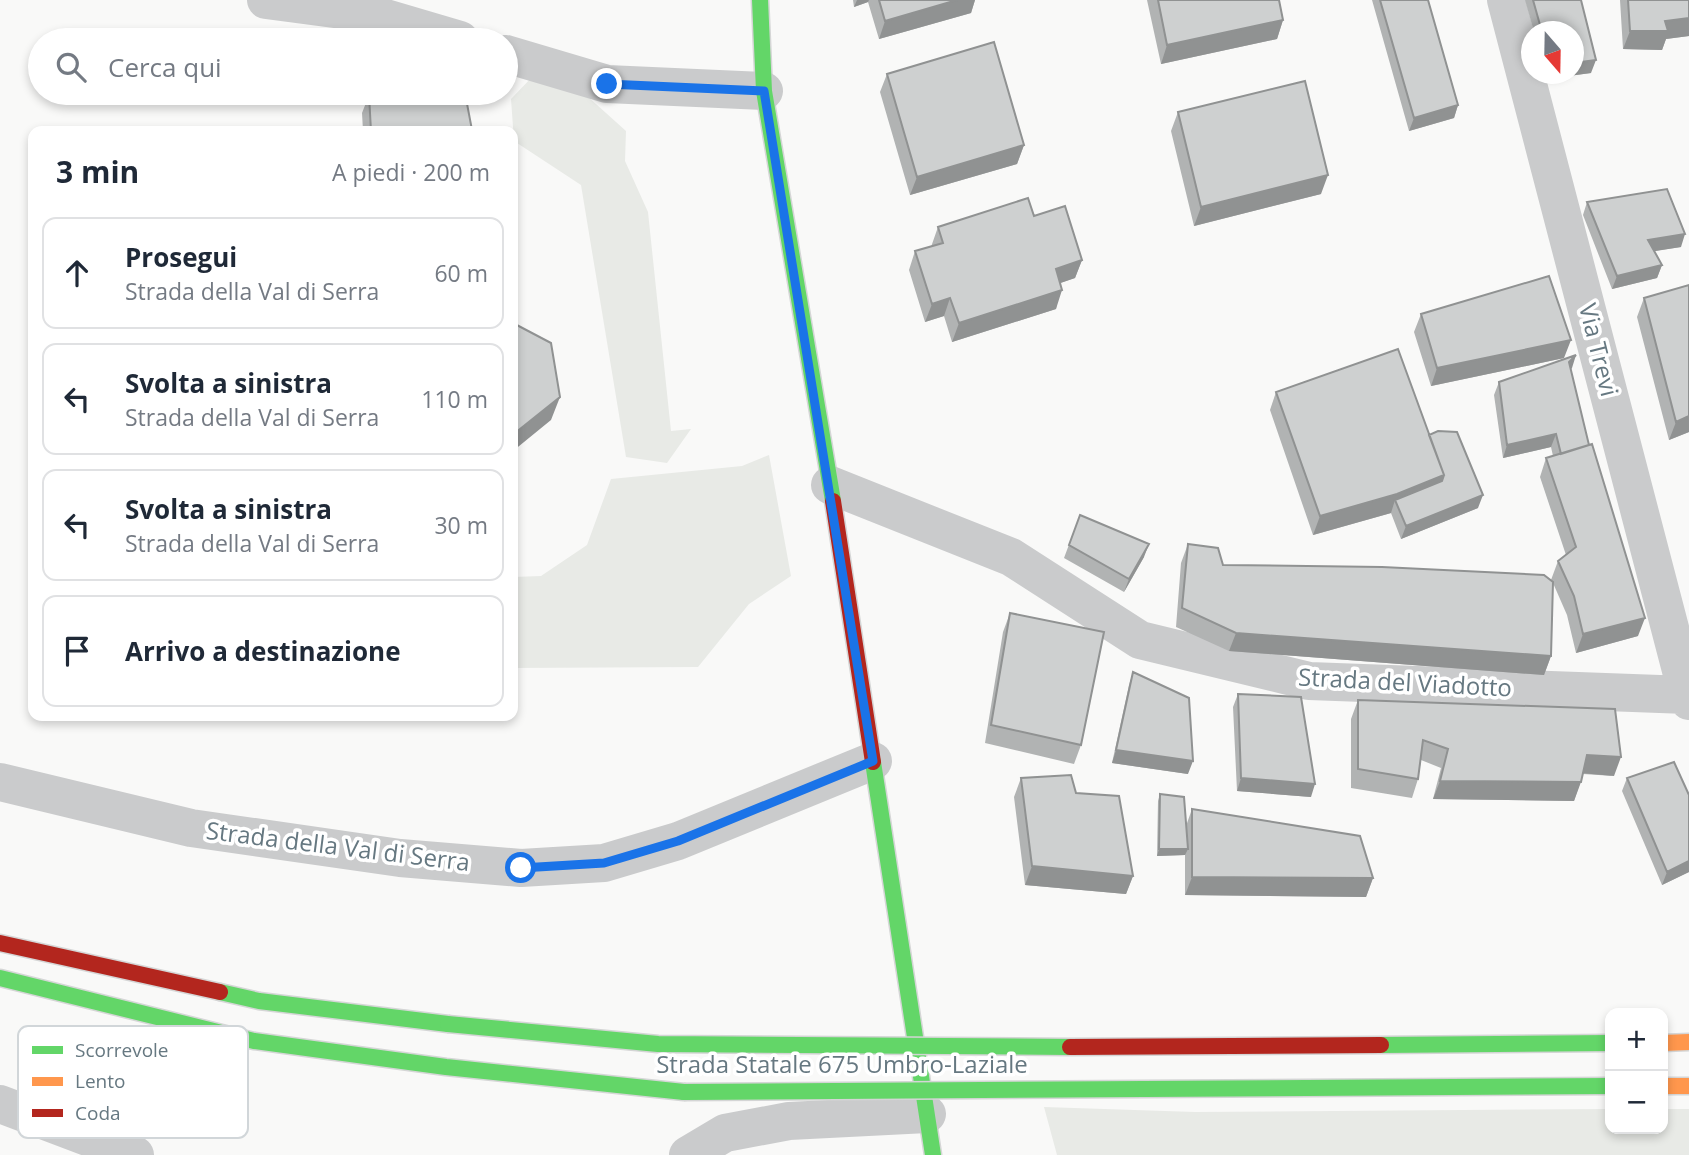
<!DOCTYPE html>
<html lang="it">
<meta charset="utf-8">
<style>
body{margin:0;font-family:"Open Sans",sans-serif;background:#f2f2f3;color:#1f2937}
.controls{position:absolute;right:21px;bottom:21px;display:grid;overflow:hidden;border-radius:14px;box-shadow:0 4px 10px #0003}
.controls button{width:63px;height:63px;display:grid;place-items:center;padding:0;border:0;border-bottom:2px solid #e0e1e3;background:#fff;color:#1f2937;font:35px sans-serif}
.compass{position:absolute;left:1521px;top:21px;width:63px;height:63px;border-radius:50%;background:#fff;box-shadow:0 4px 10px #0003;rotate:160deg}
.stop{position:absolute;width:21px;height:21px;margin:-16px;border:5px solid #1a73e8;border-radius:50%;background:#fff}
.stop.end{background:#1a73e8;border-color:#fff;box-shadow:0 2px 7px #0008}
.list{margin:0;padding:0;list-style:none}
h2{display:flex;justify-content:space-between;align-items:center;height:91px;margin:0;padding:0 28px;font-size:30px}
h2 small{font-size:23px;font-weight:400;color:#747a83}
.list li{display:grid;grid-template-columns:46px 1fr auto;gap:21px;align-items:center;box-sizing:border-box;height:112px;margin:0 14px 14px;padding:0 14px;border:2px solid #e0e1e3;border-radius:14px}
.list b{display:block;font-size:26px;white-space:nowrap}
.list p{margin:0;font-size:23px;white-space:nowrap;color:#747a83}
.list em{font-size:23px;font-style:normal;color:#747a83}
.icon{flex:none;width:38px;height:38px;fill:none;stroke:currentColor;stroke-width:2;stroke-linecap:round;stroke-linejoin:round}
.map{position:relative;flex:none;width:1689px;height:1155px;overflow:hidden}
.search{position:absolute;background:#fff;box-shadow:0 4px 10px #0003;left:28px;top:28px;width:490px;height:77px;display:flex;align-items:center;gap:18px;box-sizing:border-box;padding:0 24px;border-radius:38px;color:#747a83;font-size:26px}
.panel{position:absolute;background:#fff;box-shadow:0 4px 10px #0003;left:28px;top:126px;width:490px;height:595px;border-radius:14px}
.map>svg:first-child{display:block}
</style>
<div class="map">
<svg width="1689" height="1155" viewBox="0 0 1689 1155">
<rect width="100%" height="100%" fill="#f9f9f8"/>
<path fill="#e8eae6" d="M534,75L586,95L626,131L625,161L648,212L671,431L691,429L667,463L626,457L581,185L514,141L511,99Z
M769,455L791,576L749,604L698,667L513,668V577L541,576L587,545L611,479L742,466Z
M1044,1107L1195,1112L1610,1109V1129H1663V1109H1689V1155H1057Z"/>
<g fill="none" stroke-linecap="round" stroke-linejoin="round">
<g stroke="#d5d6d6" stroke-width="19">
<path id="fast" d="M760,0L764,91L833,501
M873,762L933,1155
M0,978L254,1041L446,1067L684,1092
M220,992L259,1001L448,1024"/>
</g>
<g stroke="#d5d6d6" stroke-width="19">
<path id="slow" d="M1663,1043L1689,1042
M1663,1086H1689"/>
</g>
<g stroke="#d5d6d6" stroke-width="19">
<path id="jam" d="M833,501L873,762
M0,943L220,992"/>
</g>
<path stroke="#cacbcc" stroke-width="38" d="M266,0L372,14L460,40
M1506,0L1689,701
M506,54L607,84L764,91
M830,485L1011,557L1140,640L1309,681L1687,695
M0,782L191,828L400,858L521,868L604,863L678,841L873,761
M0,1104L135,1155
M688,1155L725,1133L789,1121L927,1114"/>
<use href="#fast" stroke="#63d668" stroke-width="16"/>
<use href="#slow" stroke="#ff974d" stroke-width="16"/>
<use href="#jam" stroke="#b3261e" stroke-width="16"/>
<g stroke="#d4d5d5" stroke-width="19" stroke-linecap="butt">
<path id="fast-bridge" d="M448,1024L658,1044L1070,1047
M1381,1045L1610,1043
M684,1092L1610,1086"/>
</g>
<g stroke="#d4d5d5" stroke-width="19" stroke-linecap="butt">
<path id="jam-bridge" d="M1070,1047L1381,1045"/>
</g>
<use href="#fast-bridge" stroke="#63d668" stroke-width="16"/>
<use href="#jam-bridge" stroke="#b3261e" stroke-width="16"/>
</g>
<path fill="#b1b3b3" d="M853,0H975L971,13L879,39L868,2L854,7Z
M1147,0H1279L1283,20L1277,39L1161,64Z
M1372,0H1428L1458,105L1454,118L1409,131Z
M1525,0H1581L1591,73L1546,79L1545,74H1573V32H1534Z
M1620,0H1689V36L1666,39L1662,50L1623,49Z
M887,74L1024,145L1017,164L910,195L880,92Z
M369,95L472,130L471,131H363L362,113Z
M1178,112L1321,194L1194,226L1171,131Z
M1587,202L1681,247L1654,251L1662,265L1657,278L1612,289L1583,215Z
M1034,216L1082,260L1075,278L1060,283L1056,309L952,342L944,316L925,322L909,270L915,251L931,247L938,227Z
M1644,298L1689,432L1669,440L1637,317Z
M1421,314L1564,358L1431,386L1414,332Z
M1571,369L1589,445L1638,636L1576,653L1567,615L1553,583L1551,656L1544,675L1229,651L1176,627L1181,563L1188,544L1223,565L1552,581L1551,580L1558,561L1566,555L1540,477L1546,458L1553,456L1551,447L1503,458L1494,395L1499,382Z
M1276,392L1429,435L1478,508L1401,539L1391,513L1313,535L1270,410Z
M1080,515L1144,557L1124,592L1064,558Z
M1010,613L1081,745L1074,764L985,743L1003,632Z
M1133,672L1188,774L1112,763L1129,685Z
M1238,694L1311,797L1237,791L1233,707Z
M1358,700L1614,776L1583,774L1574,801L1433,799L1441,768L1421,760L1418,779L1412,798L1351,788V719Z
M1021,778L1076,793L1133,876L1126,894L1025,885L1014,797Z
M1627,778L1689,795V872L1662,885L1622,791Z
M1160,794L1186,826L1192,809L1373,878L1366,897L1185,895V855L1157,856L1158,801Z"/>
<path fill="#909292" d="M857,0H869L868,2L854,7Z
M957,0H975L971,13L879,39L885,21Z
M1689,18V36L1666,39L1662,50L1623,49L1630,31L1665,21Z
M1283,20L1277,39L1161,64L1167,45Z
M1596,60L1591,73L1546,79L1548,74H1573V63Z
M1458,105L1454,118L1409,131L1414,118Z
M1024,145L1017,164L910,195L917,177Z
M1328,175L1321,194L1194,226L1201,207Z
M1685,234L1681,247L1643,253L1648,240Z
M1082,260L1075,278L1049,287L1056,269Z
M1662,265L1657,278L1612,289L1617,276Z
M1062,290L1056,309L952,342L959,323Z
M950,298L944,316L925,322L932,304Z
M1571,340L1564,358L1431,386L1437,368Z
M1576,355L1572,368L1565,375L1569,362Z
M560,397L551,420L513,451V439L515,433Z
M1689,416V432L1669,440L1676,422Z
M1556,434L1551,447L1503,458L1507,445Z
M1444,475L1437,494L1395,500L1391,513L1313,535L1320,516Z
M1483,495L1478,508L1401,539L1406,526Z
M1149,544L1144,557L1124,592L1129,579Z
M1645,618L1638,636L1576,653L1583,634Z
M1236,633L1551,656L1544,675L1229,651Z
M1116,750L1193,761L1188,774L1112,763Z
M1587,755L1621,757L1614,776L1580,773Z
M1241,778L1315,784L1311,797L1237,791Z
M1440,781L1581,782L1574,801L1433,799Z
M1159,849H1188L1185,855L1157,856Z
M1689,861V872L1662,885L1667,872Z
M1032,866L1133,876L1126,894L1025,885Z
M1192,877L1373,878L1366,897L1185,895Z"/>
<path fill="#ced0d0" stroke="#909292" stroke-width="2" d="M879,0H957L885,21Z
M1158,0H1279L1283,20L1167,45Z
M1380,0H1428L1458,105L1414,118Z
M1533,0H1581L1596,60L1573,63V32H1542Z
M1628,0H1689V18L1665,21L1668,31H1630Z
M994,42L1024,145L917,177L887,74Z
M1305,81L1328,175L1201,207L1178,112Z
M404,93H465L472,130L458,131H371L369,95Z
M1667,189L1685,234L1648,240L1662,265L1617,276L1587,202Z
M1028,198L1034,216L1065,206L1082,260L1056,269L1062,290L959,323L950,298L932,304L915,251L943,243L938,227Z
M1549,276L1571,340L1437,368L1421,314Z
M1689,285V416L1676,422L1644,298Z
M513,323L551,343L560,397L515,433L513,432Z
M1398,349L1444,475L1397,494L1320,516L1276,392Z
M1576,355L1569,362L1589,445L1561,454L1556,434L1507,445L1499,382Z
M1438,431L1457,432L1483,495L1406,526L1395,500L1442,481L1444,475L1429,435Z
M1592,444L1645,618L1583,634L1574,596L1558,561L1576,547L1546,458Z
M1080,515L1149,544L1129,579L1069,545Z
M1188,544L1218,548L1223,565L1382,567L1544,575L1553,582L1551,656L1236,633L1182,608Z
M1010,613L1104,632L1081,745L991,725Z
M1133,672L1189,698L1193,761L1116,750Z
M1238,694L1301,697L1315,784L1241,778Z
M1358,700L1615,709L1621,757L1587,755L1581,782L1440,781L1448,749L1423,740L1418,779L1358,769Z
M1674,762L1689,795V861L1667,872L1627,778Z
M1071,775L1076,793L1119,796L1133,876L1032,866L1021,778Z
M1160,794L1184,797L1188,849H1159Z
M1192,809L1360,836L1373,878L1192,877Z"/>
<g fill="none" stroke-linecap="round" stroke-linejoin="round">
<path stroke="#1a73e8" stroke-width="9" d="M521,868L604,863L678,841L873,761L764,91L607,84"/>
</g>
<g text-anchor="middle" stroke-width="7" stroke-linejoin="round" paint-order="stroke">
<g font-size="24" fill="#667881" stroke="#fff">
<text transform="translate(1598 350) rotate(76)" y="8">Via Trevi</text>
<text transform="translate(1405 683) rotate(3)" y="8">Strada del Viadotto</text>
<text transform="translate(338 847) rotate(7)" y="8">Strada della Val di Serra</text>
<text x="842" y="1073">Strada Statale 675 Umbro-Laziale</text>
</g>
</g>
<rect x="18" y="1026" width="230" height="112" rx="10" fill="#fff" stroke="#d1d6d9" stroke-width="2"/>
<rect x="32" y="1046" width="31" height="8" fill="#63d668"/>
<rect x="32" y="1077" width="31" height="9" fill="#ff974d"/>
<rect x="32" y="1109" width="31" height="8" fill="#b3261e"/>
<g font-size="19" fill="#667881">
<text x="75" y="1057">Scorrevole</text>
<text x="75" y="1088">Lento</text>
<text x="75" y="1120">Coda</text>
</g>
</svg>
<div class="controls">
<button>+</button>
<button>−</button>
</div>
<svg class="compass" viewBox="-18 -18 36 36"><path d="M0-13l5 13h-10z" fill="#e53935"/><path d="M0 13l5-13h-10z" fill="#747a83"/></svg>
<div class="stop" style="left:521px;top:868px"></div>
<div class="stop end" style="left:607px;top:84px"></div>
<div class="search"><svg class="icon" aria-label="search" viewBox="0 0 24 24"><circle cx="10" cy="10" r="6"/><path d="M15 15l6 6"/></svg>Cerca qui</div>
<section class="panel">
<h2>3 min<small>A piedi · 200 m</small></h2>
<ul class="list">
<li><svg class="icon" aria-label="ahead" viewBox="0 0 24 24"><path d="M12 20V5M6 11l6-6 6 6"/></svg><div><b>Prosegui</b><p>Strada della Val di Serra</p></div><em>60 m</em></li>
<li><svg class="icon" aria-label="left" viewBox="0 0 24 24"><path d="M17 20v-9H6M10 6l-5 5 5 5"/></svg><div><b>Svolta a sinistra</b><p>Strada della Val di Serra</p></div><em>110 m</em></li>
<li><svg class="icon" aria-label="left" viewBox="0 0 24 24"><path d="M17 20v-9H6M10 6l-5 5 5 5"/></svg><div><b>Svolta a sinistra</b><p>Strada della Val di Serra</p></div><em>30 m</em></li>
<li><svg class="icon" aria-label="arrive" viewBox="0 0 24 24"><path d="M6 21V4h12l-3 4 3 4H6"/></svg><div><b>Arrivo a destinazione</b></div></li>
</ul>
</section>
</div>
